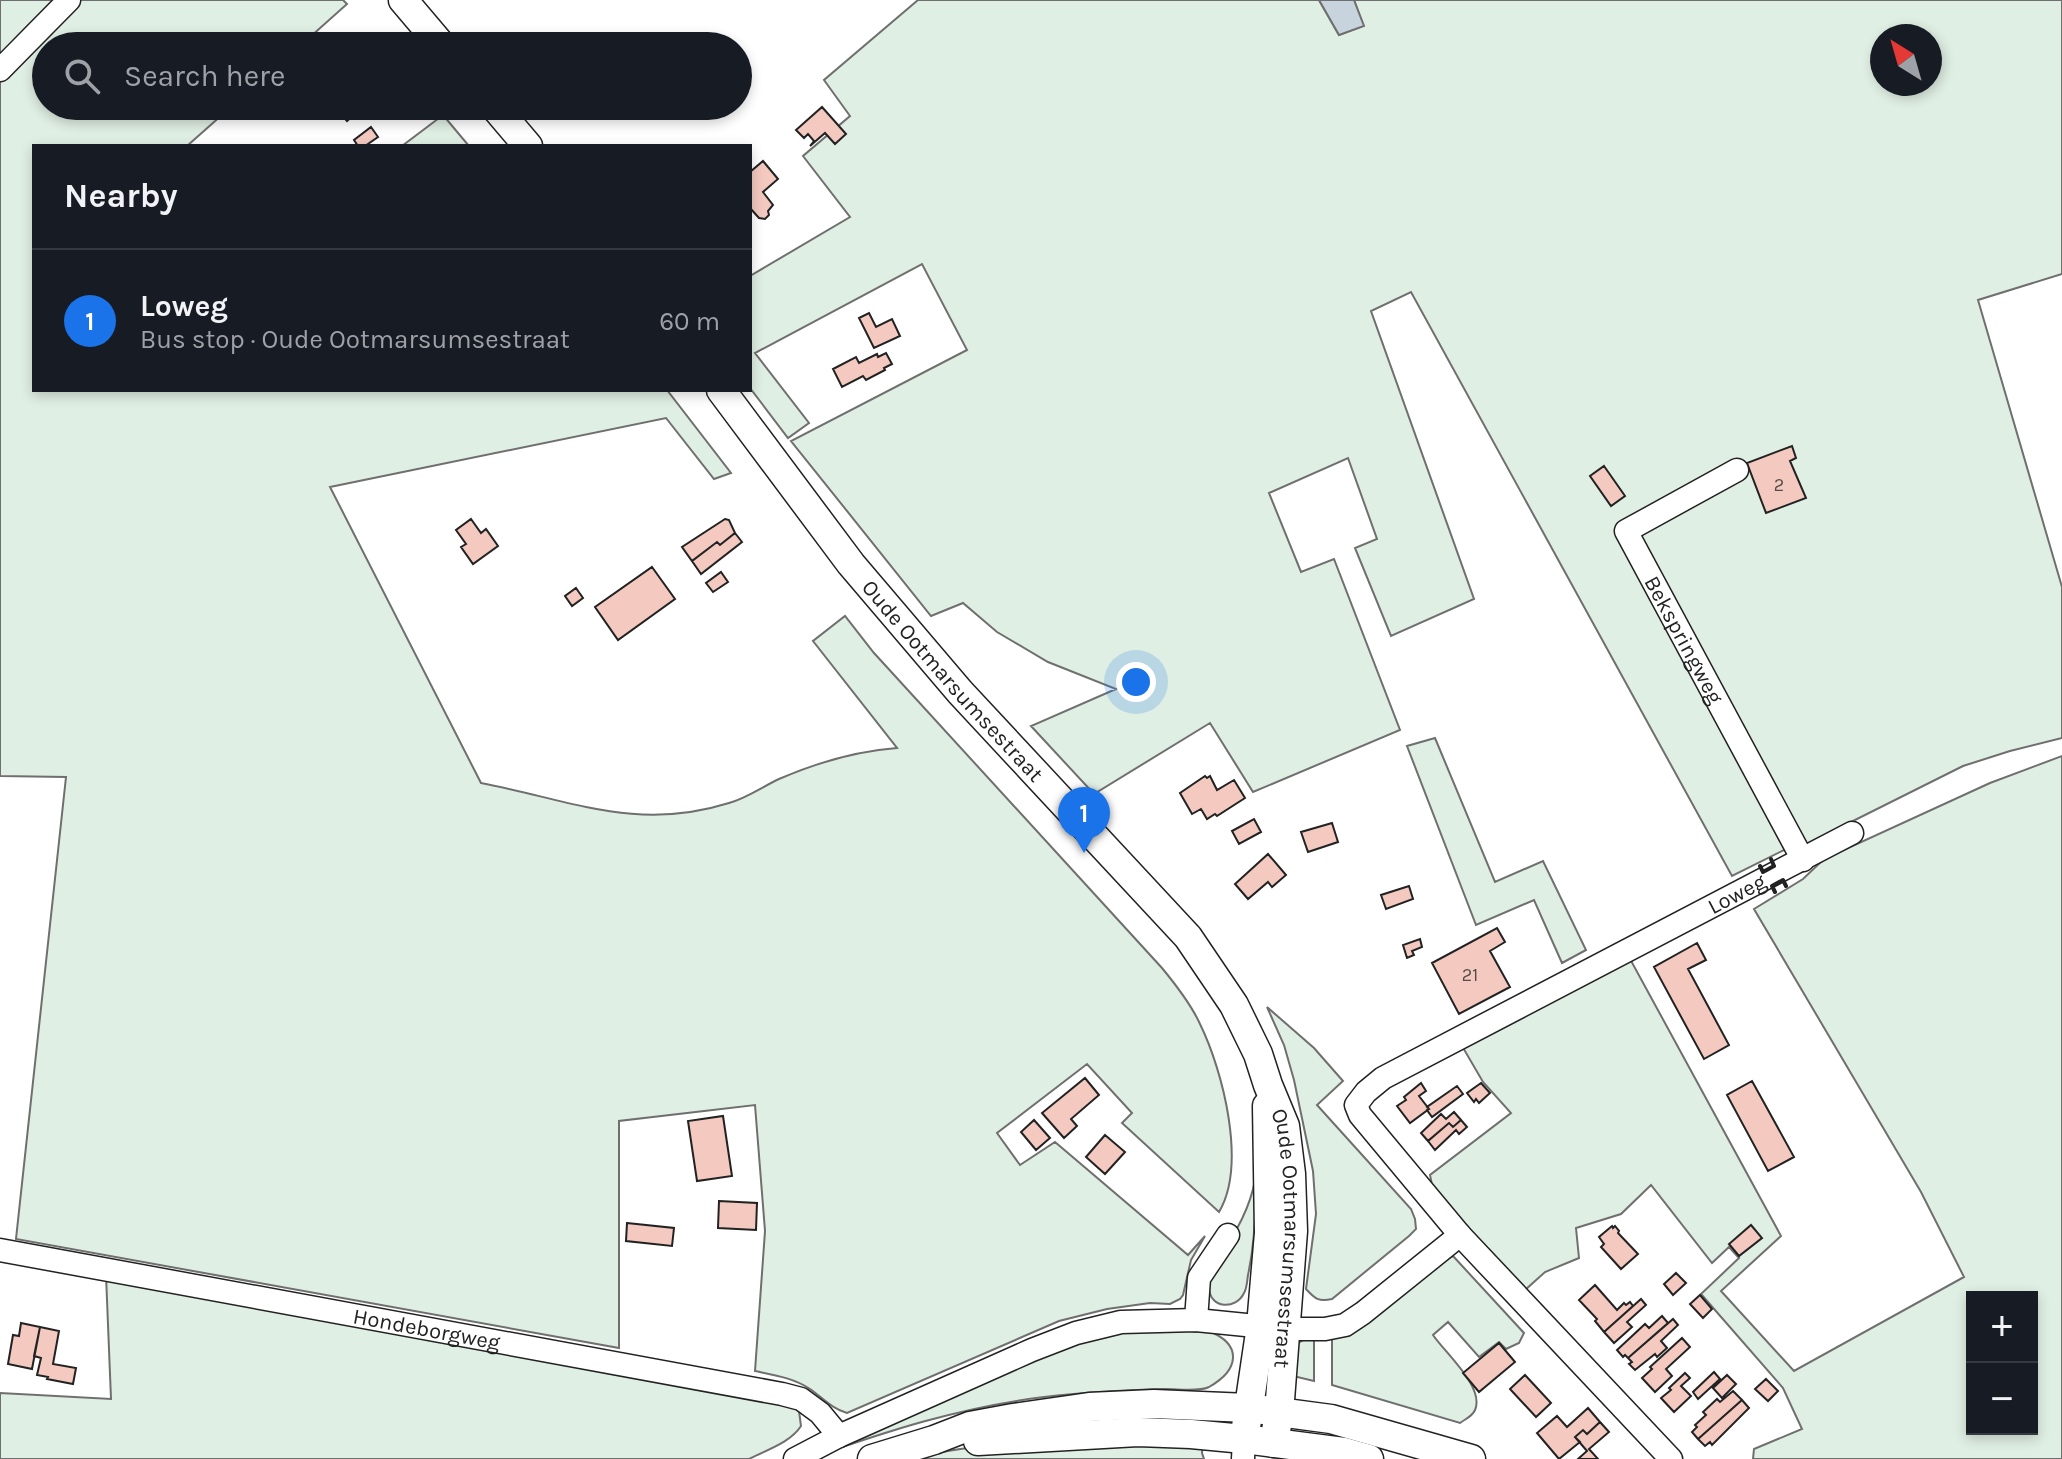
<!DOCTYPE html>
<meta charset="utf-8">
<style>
body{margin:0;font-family:Karla,sans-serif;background:#20242c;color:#f1f3f6}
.controls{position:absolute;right:24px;bottom:24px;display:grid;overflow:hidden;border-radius:0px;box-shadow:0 4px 12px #0003}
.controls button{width:72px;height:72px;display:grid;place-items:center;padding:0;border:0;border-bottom:2px solid #363941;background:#171b24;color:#f1f3f6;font:40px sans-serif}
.compass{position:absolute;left:1870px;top:24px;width:72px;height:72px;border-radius:50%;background:#171b24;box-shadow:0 4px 12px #0003;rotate:323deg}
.you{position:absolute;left:1136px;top:682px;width:28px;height:28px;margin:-20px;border:6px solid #fff;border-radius:50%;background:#1a73e8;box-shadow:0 0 0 12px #1a73e833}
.badge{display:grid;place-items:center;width:52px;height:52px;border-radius:50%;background:#1a73e8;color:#fff;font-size:26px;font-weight:700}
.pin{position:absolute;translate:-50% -66px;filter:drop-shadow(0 2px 4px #0008)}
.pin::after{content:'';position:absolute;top:42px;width:28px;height:24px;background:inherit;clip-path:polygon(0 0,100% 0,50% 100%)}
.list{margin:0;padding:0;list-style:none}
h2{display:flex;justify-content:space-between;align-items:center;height:104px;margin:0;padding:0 32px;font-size:34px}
h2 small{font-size:26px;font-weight:400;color:#9ea1a6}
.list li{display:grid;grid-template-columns:52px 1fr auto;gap:24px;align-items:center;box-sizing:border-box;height:144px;padding:0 32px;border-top:2px solid #363941}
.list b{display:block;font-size:30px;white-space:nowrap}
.list p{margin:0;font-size:26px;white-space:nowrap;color:#9ea1a6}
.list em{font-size:26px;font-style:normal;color:#9ea1a6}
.icon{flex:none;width:44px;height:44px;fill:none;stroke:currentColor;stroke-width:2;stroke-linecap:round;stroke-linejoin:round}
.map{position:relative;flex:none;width:2062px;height:1459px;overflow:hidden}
.search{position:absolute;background:#171b24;box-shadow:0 4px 12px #0003;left:32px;top:32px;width:720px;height:88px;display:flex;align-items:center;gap:20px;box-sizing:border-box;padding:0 28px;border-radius:44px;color:#9ea1a6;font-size:30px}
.panel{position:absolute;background:#171b24;box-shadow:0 4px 12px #0003;left:32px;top:144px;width:720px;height:248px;border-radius:0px}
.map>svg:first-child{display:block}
</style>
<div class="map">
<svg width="2062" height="1459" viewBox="0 0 2062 1459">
<rect width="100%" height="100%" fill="#fff"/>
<path fill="#e0efe3" stroke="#6f6f6f" stroke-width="2" fill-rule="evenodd" d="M0,0H57L0,58Z
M78,0H343L347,4L300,46H46V106H232L187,146H34V390H667L731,473L714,479L666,418L330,487L481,783C570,800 637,832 729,803C747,798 762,787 779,779C816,763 857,751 897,748L813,641L845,616L874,653L1162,968C1176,985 1191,1004 1200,1024C1223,1071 1247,1165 1219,1212L1122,1123L1132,1113L1087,1064L997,1133L1020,1165L1055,1142L1188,1255L1205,1236L1191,1260L1183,1295L1180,1299L1170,1304L1150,1303L1107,1309L1059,1321L847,1413C832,1409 823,1398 810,1389C794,1378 774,1375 755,1371L765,1231L755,1105L619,1121V1348L16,1239L66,777L0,776V80Z
M918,0H1319L1339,35L1363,26L1354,0H2062V274L1978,300L2062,587V738L2010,751L1963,766L1805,845L1786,849L1732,876L1411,292L1371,311L1474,599L1391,636L1355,548L1377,539L1348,458L1269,493L1301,572L1334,559L1400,730L1253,792L1210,723L1094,794L1031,726L1116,689L1048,662L997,632L963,603L931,616L791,441L967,350L922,264L755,353L809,423L788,438L750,388V276L850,217L803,156L850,116L824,80ZM1882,36H1930V84H1882Z
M443,115L469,146H402Z
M1435,738L1495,882L1543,861L1586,950L1562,963L1534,900L1476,925L1407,746Z
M2062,756V1459H1753L1754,1449L1802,1429L1783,1388L1701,1294L1739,1258L1729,1247L1712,1263L1651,1185L1621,1214L1576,1228L1579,1258L1545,1272L1525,1290L1433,1190L1430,1175L1511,1113L1483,1082L1462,1046L1629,957L1781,1236L1721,1291L1794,1371L1964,1277L1921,1192L1754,909L1803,879L1824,859L1990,783ZM1972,1297H2032V1429H1972Z
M1267,1007L1314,1048L1343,1081L1317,1105L1411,1209L1415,1219L1416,1229L1409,1236L1332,1299C1319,1302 1315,1299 1306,1289L1316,1214L1313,1171L1294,1080L1284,1045Z
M1255,1180C1256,1212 1255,1243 1248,1275C1247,1281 1247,1288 1244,1293C1236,1310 1210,1309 1209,1288C1208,1282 1211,1275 1213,1269C1230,1240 1249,1214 1255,1180Z
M1453,1256L1524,1333L1519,1343L1506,1349L1499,1342L1479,1357L1448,1322L1433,1335C1445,1353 1485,1387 1475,1410C1472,1417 1465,1419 1460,1423L1332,1385V1338L1436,1264Z
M106,1275L785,1401L799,1411L801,1426C790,1443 766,1450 749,1459H0V1393L111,1399Z
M1111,1331H1209C1243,1345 1239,1370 1209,1387C1198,1392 1179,1389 1166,1389C1126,1390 1085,1392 1044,1397C961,1407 887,1431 808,1459L1010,1366Z
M1305,1339L1314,1340V1381L1293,1376L1295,1345Z
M1203,1440L1202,1453L1204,1459H909C1004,1435 1105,1442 1203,1440Z"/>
<path fill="#c7d3dd" stroke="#6f6f6f" stroke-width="2" d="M1319,0H1354L1364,26L1339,35Z"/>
<path fill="#f3c9c0" stroke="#222" stroke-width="2" d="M334,106H359L361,108L347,121Z
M822,107L846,134L835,144L825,133L810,146L814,141L808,134L804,138L796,130Z
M371,127L378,137L365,146H358L354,140Z
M763,161L778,179L763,192L773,205L768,211L769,215L765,219L759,218L750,208V172Z
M869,313L876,327L892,319L900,336L874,348L859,318Z
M886,353L892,364L884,368L885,370L866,380L863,376L842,387L833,369L856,357L859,363L877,354L878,357Z
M1792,446L1796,458L1790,461L1806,498L1766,513L1747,463Z
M1604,466L1625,496L1611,506L1590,476Z
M471,519L481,533L486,529L498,546L473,564L461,547L466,544L456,530Z
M725,519L729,520L735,533L720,545L717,542L692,561L682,547Z
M735,533L742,542L701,574L692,561L717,542L720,545Z
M652,567L675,599L618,640L595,607Z
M721,572L728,582L713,592L706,583Z
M576,588L583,598L572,606L565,596Z
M1205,776L1207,778L1210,776L1217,790L1234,780L1245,798L1217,816L1215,814L1207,819L1201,809L1192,814L1180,793Z
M1254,819L1261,832L1239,844L1232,831Z
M1332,823L1338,842L1308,852L1301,832Z
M1268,854L1286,875L1272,887L1268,882L1248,899L1235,884Z
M1409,886L1413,899L1386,909L1381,895Z
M1497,928L1505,942L1490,951L1510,987L1459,1014L1432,963Z
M1420,939L1422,947L1412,951L1414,955L1407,958L1403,945Z
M1697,943L1706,960L1688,969L1729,1045L1704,1059L1654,967Z
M1085,1078L1099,1095L1071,1119L1077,1126L1064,1138L1042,1113Z
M1752,1081L1794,1157L1768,1171L1727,1095Z
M1421,1083L1426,1091L1419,1096L1429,1109L1410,1123L1397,1106L1406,1100L1404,1097Z
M1481,1083L1490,1093L1479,1103L1476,1099L1474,1102L1467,1093Z
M1457,1086L1463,1094L1432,1117L1427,1110L1429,1109L1427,1107Z
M1454,1112L1461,1120L1453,1127L1449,1123L1428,1141L1421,1133L1441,1114L1446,1119Z
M723,1116L732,1176L697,1181L688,1121Z
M1034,1120L1050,1138L1036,1150L1021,1132Z
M1461,1120L1467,1127L1459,1134L1456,1130L1435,1150L1428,1141L1449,1123L1453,1127Z
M1105,1135L1125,1152L1105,1174L1086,1157Z
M719,1201L757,1203L756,1230L718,1228Z
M627,1223L674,1228L672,1246L626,1241Z
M1751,1225L1762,1238L1739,1256L1729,1244Z
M1612,1226L1613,1228L1615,1226L1619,1231L1618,1233L1638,1254L1621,1269L1601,1247L1604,1244L1599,1237Z
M1676,1273L1686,1283L1673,1295L1664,1284Z
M1595,1285L1617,1310L1624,1303L1626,1305L1630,1302L1633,1306L1604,1332L1595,1321L1597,1319L1579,1300Z
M1700,1295L1712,1309L1703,1318L1690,1304Z
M1641,1299L1646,1305L1627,1322L1632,1327L1614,1343L1604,1332Z
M1662,1316L1668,1323L1628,1358L1625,1355L1623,1357L1617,1350L1645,1324L1649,1328Z
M1673,1319L1678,1325L1661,1341L1667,1348L1657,1357L1655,1354L1635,1370L1629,1364L1632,1362L1628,1358Z
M21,1323L40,1327L32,1369L8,1364L13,1335L19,1336Z
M40,1327L59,1331L53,1364L76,1368L73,1384L47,1379L48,1377L37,1375L41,1358L34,1356Z
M1682,1338L1690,1347L1666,1369L1672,1376L1655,1392L1642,1378L1652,1369L1650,1367Z
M1499,1343L1515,1362L1479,1392L1463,1373Z
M1714,1372L1720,1379L1698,1399L1693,1392Z
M1685,1373L1690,1378L1681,1386L1691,1396L1674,1412L1661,1398L1671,1390L1669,1388Z
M1525,1375L1551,1403L1536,1417L1510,1389Z
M1727,1375L1736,1384L1722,1398L1713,1388Z
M1766,1379L1778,1391L1768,1401L1755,1389Z
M1733,1391L1742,1400L1698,1439L1692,1432L1697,1427L1695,1425L1706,1415L1703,1412L1717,1399L1720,1402Z
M1742,1400L1749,1408L1712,1445L1710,1442L1705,1446L1698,1439Z
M1588,1408L1600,1422L1587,1434L1583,1430L1575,1437L1580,1442L1559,1459L1537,1433L1557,1416L1567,1427Z
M1600,1422L1609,1432L1589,1449L1598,1459H1578L1587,1451L1575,1437L1583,1430L1587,1434Z"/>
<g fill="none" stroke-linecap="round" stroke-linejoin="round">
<g stroke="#222" stroke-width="25">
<g id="minor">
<path d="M0,70L69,0"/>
<path id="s1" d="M1737,470L1626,531L1803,860"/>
<path id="s2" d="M0,1250L782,1394L801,1399L820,1413L839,1436"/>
<path d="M1196,1320L1199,1278L1228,1235"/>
<path d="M795,1459L839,1436L1032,1350L1076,1333L1121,1322L1196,1320L1286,1329H1325L1345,1325L1363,1313L1460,1235"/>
<path d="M1243,1459L1244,1439"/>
<path id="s3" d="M1671,1459L1460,1235L1360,1115L1356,1105L1366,1092L1383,1078L1852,833"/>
</g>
</g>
<g stroke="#222" stroke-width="31">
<g id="major">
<path d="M403,0L442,46"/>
<path d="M494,106L528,146"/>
<path id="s4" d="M721,390L851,564L960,692L1188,937L1234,1005L1258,1054L1268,1085L1285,1126L1291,1174L1293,1231L1279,1413L1274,1443"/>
<path d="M1246,1427L1261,1326L1269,1233L1267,1106"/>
<path d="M978,1441L1138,1432L1191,1434L1244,1439L1344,1452L1369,1459"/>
<path d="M872,1459L934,1440L970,1426L1013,1418L1089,1407L1154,1404L1248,1408L1331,1419L1471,1459"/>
</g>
</g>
<use href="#minor" stroke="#fff" stroke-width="22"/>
<use href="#major" stroke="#fff" stroke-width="28"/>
<path stroke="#222" stroke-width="4" d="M1760,866L1763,872L1774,866L1771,859
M1775,892L1772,886L1783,880L1786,886"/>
</g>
<g text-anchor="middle" stroke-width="6" stroke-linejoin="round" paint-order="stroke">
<g font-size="18" fill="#564c4a">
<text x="1779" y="491">2</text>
<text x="1470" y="981">21</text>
</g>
<g font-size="22" fill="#222" stroke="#fff">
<text dy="8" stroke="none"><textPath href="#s1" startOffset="250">Bekspringweg</textPath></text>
<text dy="8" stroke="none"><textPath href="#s4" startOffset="372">Oude Ootmarsumsestraat</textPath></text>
<text dy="8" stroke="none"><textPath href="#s3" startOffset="912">Loweg</textPath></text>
<text dy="8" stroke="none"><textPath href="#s4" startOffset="1046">Oude Ootmarsumsestraat</textPath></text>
<text dy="8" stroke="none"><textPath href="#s2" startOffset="434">Hondeborgweg</textPath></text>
</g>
</g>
</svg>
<div class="controls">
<button>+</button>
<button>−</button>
</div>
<svg class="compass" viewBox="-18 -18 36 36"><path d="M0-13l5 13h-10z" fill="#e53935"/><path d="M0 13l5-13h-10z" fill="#9ea1a6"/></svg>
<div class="you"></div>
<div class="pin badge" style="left:1084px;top:853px">1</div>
<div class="search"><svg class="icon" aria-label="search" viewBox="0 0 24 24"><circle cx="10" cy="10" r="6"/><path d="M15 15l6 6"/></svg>Search here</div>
<section class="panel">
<h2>Nearby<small></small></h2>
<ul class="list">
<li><span class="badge">1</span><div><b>Loweg</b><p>Bus stop · Oude Ootmarsumsestraat</p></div><em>60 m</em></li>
</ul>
</section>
</div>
